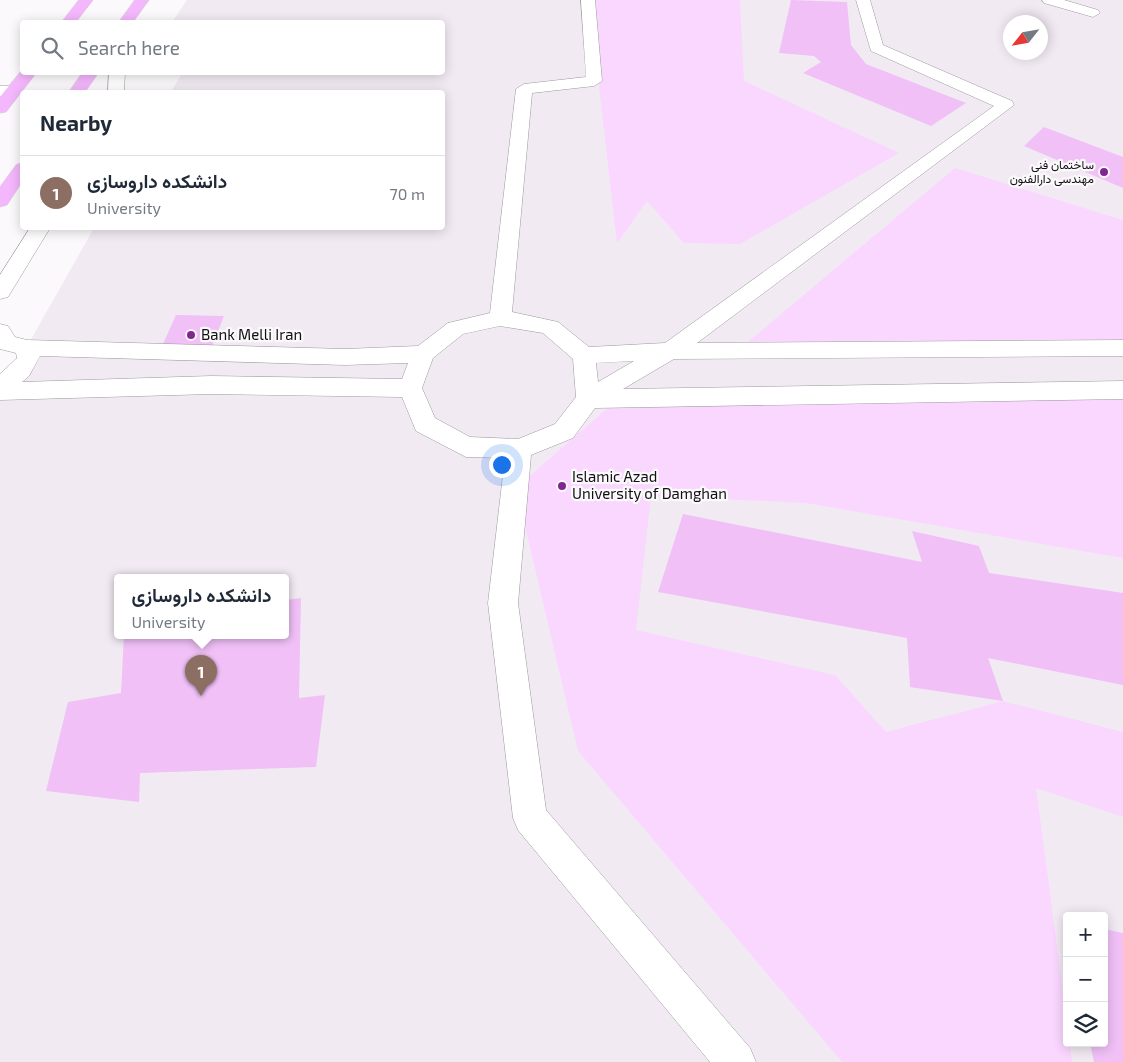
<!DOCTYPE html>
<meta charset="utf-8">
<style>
body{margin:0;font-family:"Exo 2",Vazirmatn,sans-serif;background:#f2f2f3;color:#1f2937}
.controls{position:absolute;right:15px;bottom:15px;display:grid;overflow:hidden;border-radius:5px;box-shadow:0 2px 12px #0003}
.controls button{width:45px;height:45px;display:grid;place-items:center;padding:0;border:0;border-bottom:1px solid #e0e1e3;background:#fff;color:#1f2937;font:25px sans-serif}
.compass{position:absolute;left:1003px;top:15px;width:45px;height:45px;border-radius:50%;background:#fff;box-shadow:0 2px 12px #0003;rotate:239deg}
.you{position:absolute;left:501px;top:464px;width:18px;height:18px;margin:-12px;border:4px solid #fff;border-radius:50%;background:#1a73e8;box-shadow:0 0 0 8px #1a73e833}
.badge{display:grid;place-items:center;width:32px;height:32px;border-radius:50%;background:#822590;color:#fff;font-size:16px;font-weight:700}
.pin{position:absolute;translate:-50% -41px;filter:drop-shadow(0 1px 2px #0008)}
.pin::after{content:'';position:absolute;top:26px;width:18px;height:15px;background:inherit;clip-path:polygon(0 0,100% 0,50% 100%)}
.popup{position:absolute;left:114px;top:574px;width:175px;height:65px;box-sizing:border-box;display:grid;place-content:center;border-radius:5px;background:#fff;filter:drop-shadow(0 1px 4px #0005);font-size:16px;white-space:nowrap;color:#747a83}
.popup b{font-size:19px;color:#1f2937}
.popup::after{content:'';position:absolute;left:50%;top:100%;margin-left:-10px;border:10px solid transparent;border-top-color:#fff}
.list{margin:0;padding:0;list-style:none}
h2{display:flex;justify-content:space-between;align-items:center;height:65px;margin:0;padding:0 20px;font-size:21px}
h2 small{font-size:16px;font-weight:400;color:#747a83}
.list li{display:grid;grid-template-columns:32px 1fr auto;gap:15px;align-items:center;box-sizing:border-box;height:75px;padding:0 20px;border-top:1px solid #e0e1e3}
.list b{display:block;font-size:19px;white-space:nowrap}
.list p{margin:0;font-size:16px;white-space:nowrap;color:#747a83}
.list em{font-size:16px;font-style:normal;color:#747a83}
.icon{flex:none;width:28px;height:28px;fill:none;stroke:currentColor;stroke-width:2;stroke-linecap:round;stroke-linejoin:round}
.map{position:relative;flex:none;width:1123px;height:1062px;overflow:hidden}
.search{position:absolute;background:#fff;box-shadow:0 2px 12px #0003;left:20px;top:20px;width:425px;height:55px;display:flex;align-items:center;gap:12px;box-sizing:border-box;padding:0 18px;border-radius:5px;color:#747a83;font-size:19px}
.panel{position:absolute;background:#fff;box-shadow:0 2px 12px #0003;left:20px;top:90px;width:425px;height:140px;border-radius:5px}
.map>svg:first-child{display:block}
</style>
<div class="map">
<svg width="1123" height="1062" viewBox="0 0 1123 1062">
<rect width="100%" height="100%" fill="#fcf9fc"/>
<path fill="#f2eaf3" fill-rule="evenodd" d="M187,0H1123V1062H0V394L94,228H442V92H171L182,73L442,72V22H172ZM1010,22H1040V52H1010ZM117,577H285V635H117ZM1067,916H1104V1043H1067Z"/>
<path fill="#fad7ff" d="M589,0H740L744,81L899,153L740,244L684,243L647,201L617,243Z
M955,168L1123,220V348L737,351Z
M1123,390V558L806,503L651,496L636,630L835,675L886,732L1003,701L1123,732V817L1036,788L1067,1021V1043H1070L1072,1062H842L578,751L516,488L619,398Z"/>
<path fill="#f0c0f7" d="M791,0L847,2L851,45L866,64L966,103L931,126L803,73L821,62L814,56L779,53Z
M1044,127L1123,157V188L1024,146Z
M176,315L224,316L209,354L158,355Z
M683,514L922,562L912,531L979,546L989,573L1123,593V685L988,658L1003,701L910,687L907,638L658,592Z
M301,598L299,698L325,695L316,767L140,773L139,802L46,791L68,702L121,693L124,635H285V600Z
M1104,929L1123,933V1062H1094L1090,1043H1104Z"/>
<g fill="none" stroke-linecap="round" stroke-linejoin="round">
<g stroke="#9b999c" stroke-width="1">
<path id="street" d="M581,0H595L602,81L594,86L532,93L512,312L558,322L589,347L665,343L994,106L871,51L856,0H870L883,45L1012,101L1014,105L697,343L1123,340V356L674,359L623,389L1123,381V399L595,408L573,438L531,455L518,603L546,810L750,1048L756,1062H710L518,830L513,818L488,603L505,458L466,457L416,431L402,397L211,394L0,400V374L17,358L16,353L0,349V324L8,326L15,337L27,340L345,349L418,346L448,323L490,313L516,89L524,84L586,77ZM500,326L543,333L573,359L576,397L555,424L518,439L470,437L435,418L422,388L433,358L463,334ZM40,356L345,365L408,363L402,379L211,376L22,382L29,376ZM634,361L598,382L596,363Z
M1042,0H1064L1098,10L1100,13L1093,17L1044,3Z
M109,72H125L124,92H108Z
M0,86H14L22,91L14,96H0Z
M30,228H50L8,297L0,299V275Z"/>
</g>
<g stroke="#d4d4d4" stroke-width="1">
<path id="highway" d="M79,0H93L76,22H62Z
M135,0H149L133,22H119Z
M22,70V72H37L6,112L0,113V97Z
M83,72H99L85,92H69Z
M22,163V182L7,205L0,207V187L16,165Z"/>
</g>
<use href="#street" fill="#fff" fill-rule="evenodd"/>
<use href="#highway" fill="#f4b6fc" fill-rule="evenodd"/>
</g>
<g fill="#822590" stroke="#fcf9fc" stroke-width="2">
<circle cx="1104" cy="172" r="5"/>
<circle cx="191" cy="335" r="5"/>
<circle cx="562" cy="486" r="5"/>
</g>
<g text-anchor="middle" stroke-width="4.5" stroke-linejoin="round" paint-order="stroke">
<g font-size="12" fill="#111011" stroke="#fcf9fc" text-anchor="end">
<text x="1094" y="169">ساختمان فنی<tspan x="1094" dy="14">مهندسی دارالفنون</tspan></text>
</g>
<g font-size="15" fill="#111011" stroke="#fcf9fc" text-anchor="start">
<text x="201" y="340">Bank Melli Iran</text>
<text x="572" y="482">Islamic Azad<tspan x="572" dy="17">University of Damghan</tspan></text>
</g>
</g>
</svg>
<div class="controls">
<button>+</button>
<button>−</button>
<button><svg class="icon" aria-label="layers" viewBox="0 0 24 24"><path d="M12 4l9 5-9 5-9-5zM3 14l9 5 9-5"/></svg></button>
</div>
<svg class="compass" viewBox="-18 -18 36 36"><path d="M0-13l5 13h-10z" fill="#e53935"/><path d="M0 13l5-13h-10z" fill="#747a83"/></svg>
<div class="you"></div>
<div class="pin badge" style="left:201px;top:696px;background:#8d6e63">1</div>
<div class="popup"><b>دانشکده داروسازی</b>University</div>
<div class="search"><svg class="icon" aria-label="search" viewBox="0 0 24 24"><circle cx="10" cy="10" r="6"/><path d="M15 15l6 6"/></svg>Search here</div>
<section class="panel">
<h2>Nearby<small></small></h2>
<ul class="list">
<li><span class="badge" style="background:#8d6e63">1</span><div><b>دانشکده داروسازی</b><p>University</p></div><em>70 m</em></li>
</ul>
</section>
</div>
